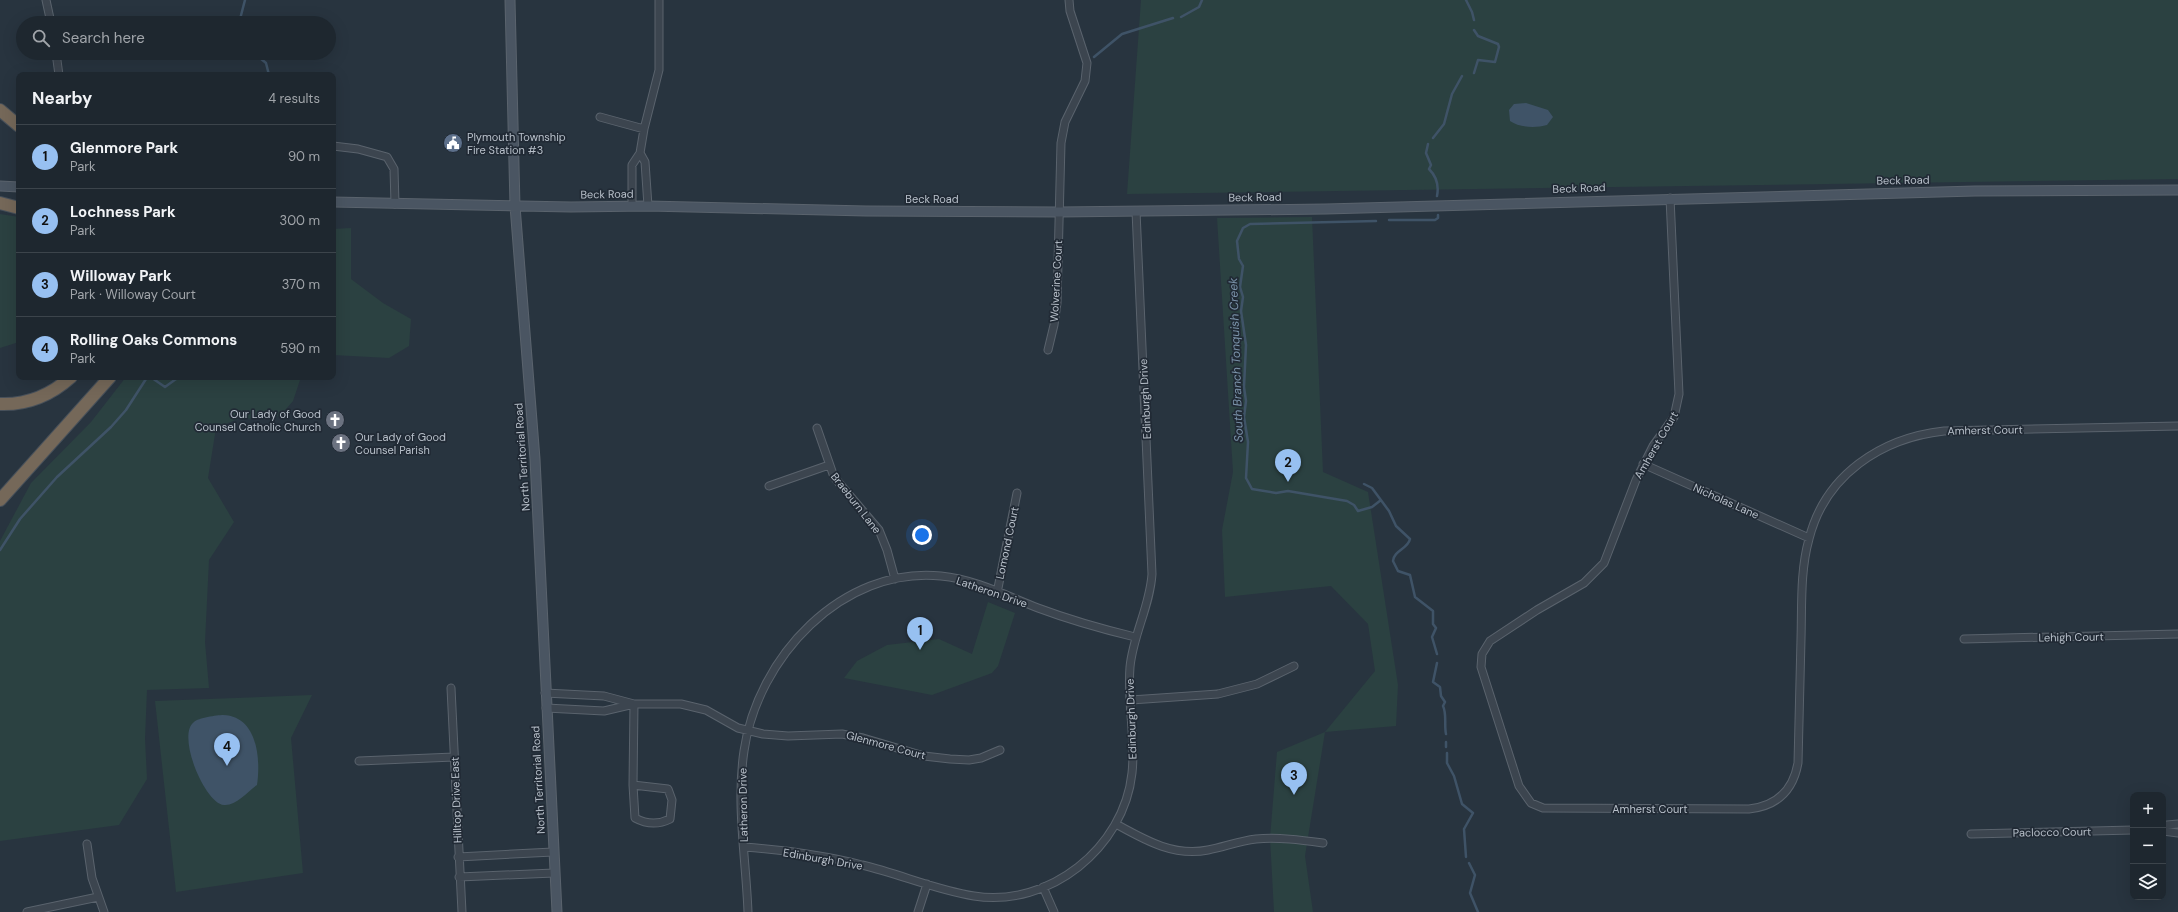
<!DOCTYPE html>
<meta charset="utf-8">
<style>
body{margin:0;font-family:"DM Sans",sans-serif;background:#2b333b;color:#f1f3f6}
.controls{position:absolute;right:12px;bottom:12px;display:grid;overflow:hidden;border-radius:8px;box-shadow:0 4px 16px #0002}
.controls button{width:36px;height:36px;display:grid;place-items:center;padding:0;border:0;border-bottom:1px solid #3c444b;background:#1e272f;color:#f1f3f6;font:20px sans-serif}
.you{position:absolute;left:922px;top:535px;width:14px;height:14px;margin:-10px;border:3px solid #fff;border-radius:50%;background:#1a73e8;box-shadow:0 0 0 6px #1a73e833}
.badge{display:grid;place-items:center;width:26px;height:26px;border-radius:50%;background:#97c0f1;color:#111;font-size:13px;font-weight:700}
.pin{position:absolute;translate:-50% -33px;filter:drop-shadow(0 1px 2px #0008)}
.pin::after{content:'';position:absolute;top:21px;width:14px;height:12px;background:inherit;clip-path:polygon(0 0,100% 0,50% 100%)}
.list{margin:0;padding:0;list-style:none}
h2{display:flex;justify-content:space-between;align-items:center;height:52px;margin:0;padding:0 16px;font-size:17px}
h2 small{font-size:13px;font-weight:400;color:#a1a5aa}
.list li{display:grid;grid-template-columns:26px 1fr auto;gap:12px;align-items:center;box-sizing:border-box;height:64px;padding:0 16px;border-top:1px solid #3c444b}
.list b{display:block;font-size:15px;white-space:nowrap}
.list p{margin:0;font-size:13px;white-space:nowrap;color:#a1a5aa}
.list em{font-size:13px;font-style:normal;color:#a1a5aa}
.icon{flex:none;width:22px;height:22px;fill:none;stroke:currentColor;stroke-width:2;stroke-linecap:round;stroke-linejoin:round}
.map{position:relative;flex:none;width:2178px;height:912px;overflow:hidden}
.search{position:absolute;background:#1e272f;box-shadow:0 4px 16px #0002;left:16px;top:16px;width:320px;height:44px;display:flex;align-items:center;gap:10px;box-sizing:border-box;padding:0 14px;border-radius:22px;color:#a1a5aa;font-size:15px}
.panel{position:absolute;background:#1e272f;box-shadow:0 4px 16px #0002;left:16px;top:72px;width:320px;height:308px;border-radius:8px}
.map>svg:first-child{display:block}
</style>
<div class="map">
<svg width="2178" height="912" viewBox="0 0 2178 912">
<rect width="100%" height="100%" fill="#28343f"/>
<path fill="#2b4141" d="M1141,0H2178V179L1127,194Z
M0,214L19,217V342L0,348Z
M1312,217L1323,472L1368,492L1398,685L1396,726L1325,732L1305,856L1313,912H1274L1270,838L1277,752L1325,732L1375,671L1368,624L1331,586L1225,597L1222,530L1233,472L1217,218Z
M351,228V279L383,303L411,319L409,346L389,358L333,355V229Z
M126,377H301L293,401L280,416L258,419L240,418L216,428L208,478L234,522L209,560L205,642L209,688L147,690L145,739L147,779L119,825L0,841V541L31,483L91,422Z
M988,602L1015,613L998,666L992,673L932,695L844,678L857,661L887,645L939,639L972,654Z
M312,695L291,738L303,873L176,892L155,701Z"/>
<path fill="#3f5367" d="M1526,103L1548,110L1553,117L1547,125C1536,128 1520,128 1510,121L1509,110L1514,104Z
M223,715C257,716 261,758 257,785C247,792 236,806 224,805C205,804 176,735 194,722C198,718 217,715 223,715Z"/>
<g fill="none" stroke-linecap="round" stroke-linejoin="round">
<path stroke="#3f5367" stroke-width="2.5" d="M1466,0L1472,12L1474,20
M1181,17L1199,7L1202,0
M239,23L245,0
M1474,30L1478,36L1498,44L1499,47L1495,62L1478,60L1474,73
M254,53L266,63L269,75
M1094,57L1122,34L1173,18
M1433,138L1444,124L1452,94L1462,76
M1428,144L1426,153L1431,165L1429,169C1436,176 1439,186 1437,196
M1389,220H1435L1438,218V215
M1376,221L1250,224L1243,228L1237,241L1239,259L1243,266L1240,287L1243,297L1241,311L1246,345L1244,387L1246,401L1244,417L1248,442L1246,478L1252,489L1276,493L1288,491L1347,501L1354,505L1358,511L1372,507L1381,500
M1364,484L1372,488L1389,511L1396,526L1410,539C1408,549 1394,550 1393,561L1398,571L1410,575L1415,597L1433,611V624L1436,628L1432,637L1437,654
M0,550L20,519L57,477L111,427L126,410L146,379L152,378L165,387L176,379L184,377
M1437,663L1433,682L1440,687L1441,696L1445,702L1443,706C1447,714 1444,725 1446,734
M1446,742V747
M1447,753V763L1454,776L1462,804L1473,813L1464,829L1466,857
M1469,863L1475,875L1470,893L1478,912"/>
<g stroke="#5a636d" stroke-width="9">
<path id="minor" d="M46,0L51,23
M56,53L59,75
M600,117L644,129
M333,146L358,149L387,157L394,169L395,204
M640,153L645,162L648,206
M1670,198L1679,394L1674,417L1653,446L1636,480L1604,563L1584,583L1537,610L1490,641L1482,654L1481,667L1519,786L1531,803L1543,808L1749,809C1777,806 1793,791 1798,763C1799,722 1800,680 1801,639C1802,606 1800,571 1809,539C1825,475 1881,438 1944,431L2178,426
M632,206V165L640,153L644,129L659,70V0
M1048,350L1054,325L1057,303L1061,143L1065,122L1085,81L1087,63L1070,11L1069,0
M817,428L834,477L879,530L887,550L895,579
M1643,464L1809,538
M769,486L829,465
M997,593L1017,493
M1964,639L2178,634
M451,688L462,912
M545,693L604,696L634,704
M1131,700L1218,694L1257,684L1294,666
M546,708L604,711L634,704H681L706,710L738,728L763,734L788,736L842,734L863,738L924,756L950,759L969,760L981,758L1000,750
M359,761L454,757
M633,785L668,789L672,800L670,819C658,825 646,824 635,818L633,785L634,704
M1116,824C1145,840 1174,857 1208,850C1224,847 1239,841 1256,839C1278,837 1301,840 1323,843
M2163,827L2167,825L2178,824
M2163,831L2178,833
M1971,834L2133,830
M87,844L92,878L104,912
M744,847C783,850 824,855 862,865C900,874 936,890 974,896C1049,908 1124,848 1132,773C1136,738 1127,702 1130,667C1133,635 1150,606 1152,574L1136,211
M458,857L553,852
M459,877L554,873
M1043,887L1054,912
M27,912L98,897
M748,912C746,859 736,804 744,751C757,658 842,566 941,576C974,579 1007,596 1038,608C1070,620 1102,629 1135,637
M918,912L927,884"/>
</g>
<g stroke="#5a636d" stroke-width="11">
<path id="secondary" d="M510,0L515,206L535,459L557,912
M0,186L19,187
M333,202L571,207L648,206L866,211L1059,212L1326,209L1975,191L2178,190"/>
</g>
<g stroke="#47505a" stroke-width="14">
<path id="motorway" d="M0,110L19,126
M0,203L19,208
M0,404C27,405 51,395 71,377
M0,500L110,377"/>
</g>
<use href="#minor" stroke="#3c454f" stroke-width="7"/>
<use href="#secondary" stroke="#4a5562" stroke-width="9"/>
<use href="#motorway" stroke="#756859" stroke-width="12"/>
</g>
<defs>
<g id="civic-disc" transform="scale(1)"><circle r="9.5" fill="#5c6f8a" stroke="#212a35"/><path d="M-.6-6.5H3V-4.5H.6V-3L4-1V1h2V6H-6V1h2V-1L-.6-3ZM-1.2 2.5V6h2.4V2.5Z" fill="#fff"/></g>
<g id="church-disc" transform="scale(1)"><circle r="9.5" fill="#6b7280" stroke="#212a35"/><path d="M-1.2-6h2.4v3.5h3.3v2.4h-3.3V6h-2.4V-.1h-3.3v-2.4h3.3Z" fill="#fff"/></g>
</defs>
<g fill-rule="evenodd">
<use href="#civic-disc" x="453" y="143"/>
<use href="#church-disc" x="335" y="420"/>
<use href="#church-disc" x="341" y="443"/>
</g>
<g text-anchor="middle" stroke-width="3.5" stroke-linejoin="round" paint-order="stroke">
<g font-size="11" fill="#b8c0ca" stroke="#212a35" text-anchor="start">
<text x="467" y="141">Plymouth Township<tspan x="467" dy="13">Fire Station #3</tspan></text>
<text x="321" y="418" text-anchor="end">Our Lady of Good<tspan x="321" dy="13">Counsel Catholic Church</tspan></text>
<text x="355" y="441">Our Lady of Good<tspan x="355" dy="13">Counsel Parish</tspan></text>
</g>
<g font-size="11" fill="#b8c0ca" stroke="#212a35">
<text transform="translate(1903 180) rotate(-1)" y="4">Beck Road</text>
<text transform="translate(1579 188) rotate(-2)" y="4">Beck Road</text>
<text transform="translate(607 194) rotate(-1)" y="4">Beck Road</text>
<text transform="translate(1255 197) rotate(-1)" y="4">Beck Road</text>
<text x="932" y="203">Beck Road</text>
<text transform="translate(1056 281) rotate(-87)" y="4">Wolverine Court</text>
<text transform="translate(1145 399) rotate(-93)" y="4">Edinburgh Drive</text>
<text transform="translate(1985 430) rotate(-1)" y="4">Amherst Court</text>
<text transform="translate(1656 445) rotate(-60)" y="4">Amherst Court</text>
<text transform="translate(522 457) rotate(-94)" y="4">North Territorial Road</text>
<text transform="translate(1726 501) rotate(24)" y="4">Nicholas Lane</text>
<text transform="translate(856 503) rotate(52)" y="4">Braeburn Lane</text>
<text transform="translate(1007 543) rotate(-78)" y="4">Lomond Court</text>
<text transform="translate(992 592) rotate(19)" y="4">Latheron Drive</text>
<text transform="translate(2071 637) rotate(-1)" y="4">Lehigh Court</text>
<text transform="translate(1131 719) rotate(-92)" y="4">Edinburgh Drive</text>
<text transform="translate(886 745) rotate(15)" y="4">Glenmore Court</text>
<text transform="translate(538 780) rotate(-93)" y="4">North Territorial Road</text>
<text transform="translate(456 800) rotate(-92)" y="4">Hilltop Drive East</text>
<text transform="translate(743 805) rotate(-91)" y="4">Latheron Drive</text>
<text x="1650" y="813">Amherst Court</text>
<text transform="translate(2052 832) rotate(-1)" y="4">Paclocco Court</text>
<text transform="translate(823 859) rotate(10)" y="4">Edinburgh Drive</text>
</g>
<g font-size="12" font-style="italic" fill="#7b93aa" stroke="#212a35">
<text transform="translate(1236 360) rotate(-92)" y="4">South Branch Tonquish Creek</text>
</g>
</g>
</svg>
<div class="controls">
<button>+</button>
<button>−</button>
<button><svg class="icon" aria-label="layers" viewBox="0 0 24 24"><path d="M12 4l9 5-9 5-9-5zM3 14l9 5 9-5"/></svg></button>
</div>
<div class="you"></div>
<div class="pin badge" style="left:920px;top:650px">1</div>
<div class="pin badge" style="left:1288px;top:482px">2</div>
<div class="pin badge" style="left:1294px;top:795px">3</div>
<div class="pin badge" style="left:227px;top:766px">4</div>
<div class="search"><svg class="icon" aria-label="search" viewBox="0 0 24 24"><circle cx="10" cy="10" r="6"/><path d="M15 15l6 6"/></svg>Search here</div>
<section class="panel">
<h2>Nearby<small>4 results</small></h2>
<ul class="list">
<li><span class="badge">1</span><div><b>Glenmore Park</b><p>Park</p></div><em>90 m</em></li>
<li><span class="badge">2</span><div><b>Lochness Park</b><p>Park</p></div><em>300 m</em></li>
<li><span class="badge">3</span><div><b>Willoway Park</b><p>Park · Willoway Court</p></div><em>370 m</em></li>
<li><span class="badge">4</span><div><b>Rolling Oaks Commons</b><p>Park</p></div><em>590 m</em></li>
</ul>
</section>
</div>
